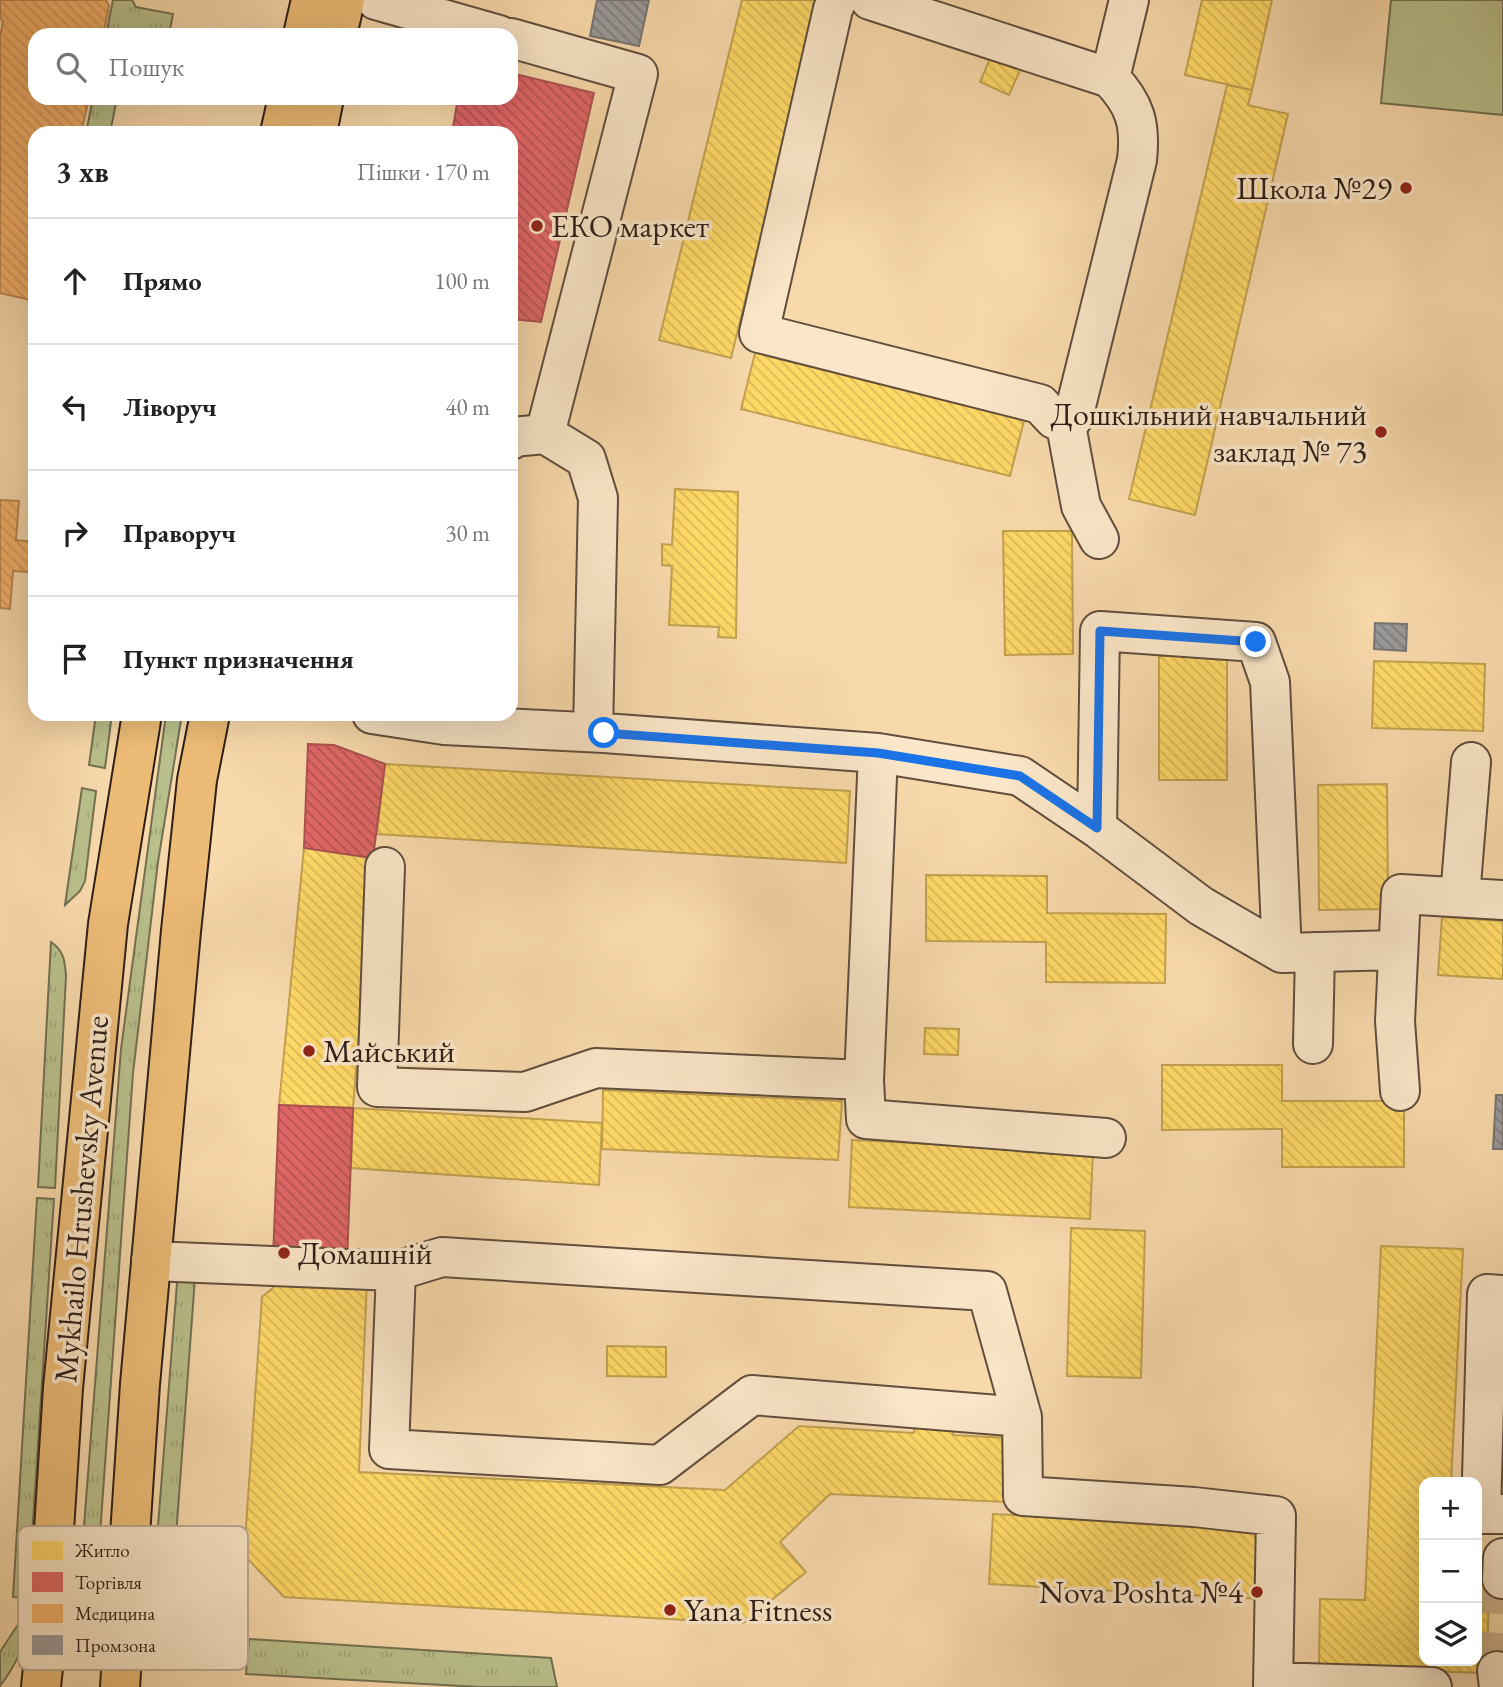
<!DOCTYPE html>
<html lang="uk">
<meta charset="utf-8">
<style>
body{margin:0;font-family:"EB Garamond",serif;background:#f6f6f6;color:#222}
.controls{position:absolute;right:21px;bottom:21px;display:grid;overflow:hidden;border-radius:14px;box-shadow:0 7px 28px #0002}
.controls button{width:63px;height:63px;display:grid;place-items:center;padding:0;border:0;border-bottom:2px solid #e0e0e0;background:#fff;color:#222;font:35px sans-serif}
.stop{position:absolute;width:21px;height:21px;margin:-16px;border:5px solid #1a73e8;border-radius:50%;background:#fff}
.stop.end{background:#1a73e8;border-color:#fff;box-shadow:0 2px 7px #0008}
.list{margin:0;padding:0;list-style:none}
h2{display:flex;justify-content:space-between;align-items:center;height:91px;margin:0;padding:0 28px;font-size:30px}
h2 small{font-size:23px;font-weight:400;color:#767676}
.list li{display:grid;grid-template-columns:46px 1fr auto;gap:21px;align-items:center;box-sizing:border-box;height:126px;padding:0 28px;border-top:2px solid #e0e0e0}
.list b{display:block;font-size:26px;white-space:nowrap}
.list em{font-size:23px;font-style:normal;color:#767676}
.icon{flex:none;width:38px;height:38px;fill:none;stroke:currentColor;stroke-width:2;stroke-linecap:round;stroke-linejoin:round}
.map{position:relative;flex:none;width:1503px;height:1687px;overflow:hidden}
.search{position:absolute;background:#fff;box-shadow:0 7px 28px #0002;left:28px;top:28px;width:490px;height:77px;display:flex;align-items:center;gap:18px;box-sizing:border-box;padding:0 24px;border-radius:21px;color:#767676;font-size:26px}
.panel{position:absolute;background:#fff;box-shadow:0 7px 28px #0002;left:28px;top:126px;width:490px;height:595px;border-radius:21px}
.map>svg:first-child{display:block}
</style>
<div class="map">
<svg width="1503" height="1687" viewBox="0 0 1503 1687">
<defs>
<pattern id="grass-tufts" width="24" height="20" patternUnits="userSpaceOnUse" patternTransform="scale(1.75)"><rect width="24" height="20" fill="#b9c08c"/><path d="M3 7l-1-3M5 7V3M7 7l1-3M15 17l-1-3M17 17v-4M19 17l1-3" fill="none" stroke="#9fa578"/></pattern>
<pattern id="homes-back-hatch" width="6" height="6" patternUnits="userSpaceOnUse" patternTransform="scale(1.75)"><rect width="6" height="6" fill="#ffd966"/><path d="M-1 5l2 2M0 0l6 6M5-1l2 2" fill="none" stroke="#dbba58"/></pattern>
<pattern id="shops-back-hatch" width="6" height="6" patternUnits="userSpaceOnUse" patternTransform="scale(1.75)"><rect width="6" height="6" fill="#e06666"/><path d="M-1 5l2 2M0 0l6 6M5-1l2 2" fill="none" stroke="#b65353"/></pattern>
<pattern id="health-back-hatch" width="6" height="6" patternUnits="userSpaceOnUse" patternTransform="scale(1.75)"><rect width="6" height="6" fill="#f6b26b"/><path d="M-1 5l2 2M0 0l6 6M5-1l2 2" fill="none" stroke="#d3995c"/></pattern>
<pattern id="industry-back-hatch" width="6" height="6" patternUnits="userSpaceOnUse" patternTransform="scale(1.75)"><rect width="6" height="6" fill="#999"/><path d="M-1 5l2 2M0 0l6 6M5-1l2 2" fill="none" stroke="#7d7c7c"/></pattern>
</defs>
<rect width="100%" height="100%" fill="#f8d9ab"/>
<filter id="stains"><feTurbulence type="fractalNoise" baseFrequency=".00286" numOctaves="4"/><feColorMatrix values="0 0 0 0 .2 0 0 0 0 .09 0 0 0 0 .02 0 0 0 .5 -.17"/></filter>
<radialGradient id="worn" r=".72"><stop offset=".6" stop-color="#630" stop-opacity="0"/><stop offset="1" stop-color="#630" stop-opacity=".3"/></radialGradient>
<path fill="url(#grass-tufts)" stroke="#747052" stroke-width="2" d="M113,0H132L136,7L173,14L169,35H106Z
M93,98H117L110,133H86Z
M96,714H112L105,768L89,765Z
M166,714H182L158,862L133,1073L95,1604L78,1603L121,1049Z
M82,788L96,791L85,881L80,891L65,905Z
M51,942C64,951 65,961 66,976L55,1188L38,1187Z
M37,1198L54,1199L28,1598L13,1597Z
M196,1264L171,1605L152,1603L177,1283L180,1272Z
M19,1623L27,1624C24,1648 15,1667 0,1686V1652Z
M249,1639L551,1658L557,1687H479L246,1674Z"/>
<path fill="#b9c08c" stroke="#747052" stroke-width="2" d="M1391,0H1503V115L1381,103Z"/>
<path fill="url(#homes-back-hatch)" stroke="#c1a14f" stroke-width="2" d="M742,0H819L731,358L659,340Z
M1202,0H1272L1252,90L1185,75Z
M992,54L1022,66L1009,95L980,82Z
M1227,85L1252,90L1248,105L1288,114L1195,515L1129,499Z
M758,341L1027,409L1010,476L741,409Z
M675,489L738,492L736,638L718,637L719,627L669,625L672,566L662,565V544L672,545Z
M1003,531H1072L1073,654L1005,655Z
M1159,656H1227V780H1159Z
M1374,661L1485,664L1483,731L1372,728Z
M385,764L850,791L846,863L377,834Z
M1387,784L1388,909L1319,910L1318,785Z
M304,848L373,858L353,1108L279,1105Z
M926,875L1047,876V913L1166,914L1165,983L1046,982V942L926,941Z
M1442,917L1503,921V979L1438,975Z
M925,1028L959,1029L958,1055L924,1054Z
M1162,1065H1282V1101H1404V1167H1282V1129L1162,1130Z
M603,1090L842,1101L838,1160L602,1149Z
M353,1108L602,1123L599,1185L351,1168Z
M852,1140L1093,1152L1090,1219L849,1207Z
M1071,1228L1145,1231L1141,1378L1067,1376Z
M1381,1246L1463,1249L1451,1482H1424V1661H1477V1580L1489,1581L1487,1673L1319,1668L1320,1599L1365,1600Z
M287,1276L367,1279L359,1472L725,1490L799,1426L914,1433V1420L954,1422L953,1435L1008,1438L1006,1502L830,1494L780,1542L806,1572L743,1623L720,1609L697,1608L686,1620L284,1597L244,1555L262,1297Z
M607,1346L666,1347V1377L607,1376Z
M993,1514L1267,1529L1263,1599L989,1584Z"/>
<path fill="url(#shops-back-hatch)" stroke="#ab514f" stroke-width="2" d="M511,73L594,93L541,322L511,319V133H452L458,98H511Z
M308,744L334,745L385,764L373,858L304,848Z
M279,1105L353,1108L347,1262L273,1258Z"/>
<path fill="url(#health-back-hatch)" stroke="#ba8652" stroke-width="2" d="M0,0H106L109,6L103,35H35V98H89L81,133H35V301L0,293V37L3,22L0,17Z
M0,500L19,501L16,540L32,542L30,572L13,571L10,609L0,608Z"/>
<path fill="url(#industry-back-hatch)" stroke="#797472" stroke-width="2" d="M597,0H649L639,46L590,36Z
M1375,623L1407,624L1406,651L1374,649Z
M1496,1095H1503V1149H1493Z"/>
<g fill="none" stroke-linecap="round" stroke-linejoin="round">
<path stroke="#d0b48e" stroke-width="38" stroke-dasharray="38 19" stroke-linecap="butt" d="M1497,1671L1502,1579"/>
<g stroke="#614e3d" stroke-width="42">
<path id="minor" d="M376,0L499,35
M837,0L833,9L759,333L1040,404L1054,419L1073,418L1137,160C1141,124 1135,104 1110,78L870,0
M511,38L638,74L545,434
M1110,78L1129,0
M1065,420L1081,506L1099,539
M511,440L512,437L545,434L586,459L598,498L593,732
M372,714L444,725L604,733L878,753L1020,776L1097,828L1201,906L1282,953L1270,682L1256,642L1100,631L1097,828
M385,867L377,1087L525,1092L596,1068L864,1080L878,753
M1460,897L1471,762
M1282,953L1398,950
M1313,1044L1315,952
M864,1080L866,1119L1106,1138
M1400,1091L1395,1021L1401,894L1503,900
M151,1261L396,1271L442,1257L987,1291L1022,1417L1023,1496L1194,1507L1276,1516L1273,1687
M396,1271L389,1449L660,1465L752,1395L1022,1417
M1503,1295L1487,1294L1481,1514H1503
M1502,1579L1503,1558
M1497,1671L1499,1687
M1273,1682L1432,1687"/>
</g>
<g stroke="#2f1f18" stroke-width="42">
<path id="major" d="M303,35L311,0
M337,35L345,0
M280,133L288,98
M317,133L324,98
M41,1687L49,1609L63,1388L108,924L142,714
M120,1687L140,1384L181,931L197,780L210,714"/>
</g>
<use href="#minor" stroke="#fae6c8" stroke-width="38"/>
<use href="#major" stroke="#ecbc76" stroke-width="38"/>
</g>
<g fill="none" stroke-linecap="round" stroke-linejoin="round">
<path stroke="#1a73e8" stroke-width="9" d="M604,733L878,753L1020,776L1097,828L1100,631L1256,642"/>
</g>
<g fill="#8f2418" stroke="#fae6c8" stroke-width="2.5">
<circle cx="1406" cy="188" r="7"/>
<circle cx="537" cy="226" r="7"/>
<circle cx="1381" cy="432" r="7"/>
<circle cx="309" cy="1051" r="7"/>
<circle cx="284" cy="1253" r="7"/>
<circle cx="1257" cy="1592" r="7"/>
<circle cx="670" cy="1610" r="7"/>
</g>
<g text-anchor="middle" stroke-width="7" stroke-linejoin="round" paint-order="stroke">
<g font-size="32" fill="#2f1f18" stroke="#fae6c8" text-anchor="start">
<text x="1392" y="199" text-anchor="end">Школа №29</text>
<text x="551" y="237">ЕКО маркет</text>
<text x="1367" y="425" text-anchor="end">Дошкільний навчальний<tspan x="1367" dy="37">заклад № 73</tspan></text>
<text x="323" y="1062">Майський</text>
<text x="298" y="1264">Домашній</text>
<text x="1243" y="1603" text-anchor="end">Nova Poshta №4</text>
<text x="684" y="1621">Yana Fitness</text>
</g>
<g font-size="32" fill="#2f1f18" stroke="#fae6c8">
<text transform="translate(81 1199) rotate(-85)" y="11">Mykhailo Hrushevsky Avenue</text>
</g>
</g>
<rect x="18" y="1526" width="230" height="144" rx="10" fill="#fae6c8" stroke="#bdaa93" stroke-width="2"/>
<rect x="32" y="1541" width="31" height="19" fill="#ffd966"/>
<rect x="32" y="1572" width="31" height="20" fill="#e06666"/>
<rect x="32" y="1604" width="31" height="19" fill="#f6b26b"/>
<rect x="32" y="1635" width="31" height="20" fill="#999"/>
<g font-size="19" fill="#2f1f18">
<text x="75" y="1557">Житло</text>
<text x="75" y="1589">Торгівля</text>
<text x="75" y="1620">Медицина</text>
<text x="75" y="1652">Промзона</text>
</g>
<rect width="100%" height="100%" filter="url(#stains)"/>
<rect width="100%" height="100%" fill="url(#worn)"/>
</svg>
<div class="controls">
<button>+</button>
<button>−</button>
<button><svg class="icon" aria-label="layers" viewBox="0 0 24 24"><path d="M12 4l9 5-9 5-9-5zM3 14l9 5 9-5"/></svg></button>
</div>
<div class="stop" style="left:604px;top:733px"></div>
<div class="stop end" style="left:1256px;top:642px"></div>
<div class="search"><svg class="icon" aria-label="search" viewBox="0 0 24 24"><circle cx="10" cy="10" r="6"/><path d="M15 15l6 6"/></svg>Пошук</div>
<section class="panel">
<h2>3 хв<small>Пішки · 170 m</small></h2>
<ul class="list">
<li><svg class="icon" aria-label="ahead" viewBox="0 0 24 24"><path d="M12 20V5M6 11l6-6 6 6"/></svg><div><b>Прямо</b></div><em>100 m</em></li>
<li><svg class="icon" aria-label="left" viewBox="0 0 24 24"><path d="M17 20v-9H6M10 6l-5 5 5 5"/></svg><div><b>Ліворуч</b></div><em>40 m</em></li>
<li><svg class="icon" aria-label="right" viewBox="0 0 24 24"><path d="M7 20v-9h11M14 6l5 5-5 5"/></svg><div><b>Праворуч</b></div><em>30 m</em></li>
<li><svg class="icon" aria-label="arrive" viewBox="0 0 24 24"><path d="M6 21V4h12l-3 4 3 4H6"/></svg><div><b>Пункт призначення</b></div></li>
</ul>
</section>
</div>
